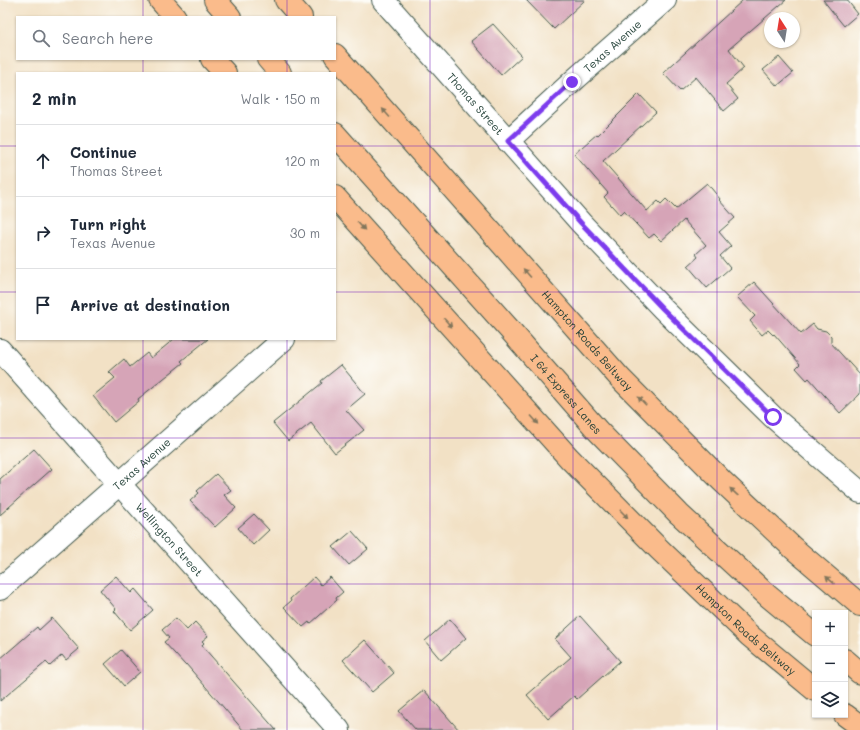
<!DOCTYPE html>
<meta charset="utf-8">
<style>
body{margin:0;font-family:Mali,sans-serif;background:#f2f2f3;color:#1f2937}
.controls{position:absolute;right:12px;bottom:12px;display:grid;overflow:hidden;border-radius:0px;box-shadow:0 1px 3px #0004}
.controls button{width:36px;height:36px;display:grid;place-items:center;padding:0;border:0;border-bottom:1px solid #e0e1e3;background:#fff;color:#1f2937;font:20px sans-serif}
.compass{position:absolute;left:764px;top:12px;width:36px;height:36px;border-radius:50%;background:#fff;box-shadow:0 1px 3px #0004;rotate:348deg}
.stop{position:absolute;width:12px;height:12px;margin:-9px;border:3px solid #7c3aed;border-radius:50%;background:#fff}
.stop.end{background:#7c3aed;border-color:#fff;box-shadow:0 1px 4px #0008}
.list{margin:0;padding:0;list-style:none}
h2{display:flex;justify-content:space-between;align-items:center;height:52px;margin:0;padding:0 16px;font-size:17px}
h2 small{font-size:13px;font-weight:400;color:#747a83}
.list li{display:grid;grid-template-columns:26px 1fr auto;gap:12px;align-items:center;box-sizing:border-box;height:72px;padding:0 16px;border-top:1px solid #e0e1e3}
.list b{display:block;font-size:15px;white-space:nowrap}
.list p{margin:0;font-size:13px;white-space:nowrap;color:#747a83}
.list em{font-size:13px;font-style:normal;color:#747a83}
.icon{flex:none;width:22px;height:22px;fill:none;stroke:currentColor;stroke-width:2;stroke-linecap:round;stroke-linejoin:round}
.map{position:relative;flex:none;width:860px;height:730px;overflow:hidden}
.search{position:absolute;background:#fff;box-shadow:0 1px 3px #0004;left:16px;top:16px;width:320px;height:44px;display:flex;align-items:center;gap:10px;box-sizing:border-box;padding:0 14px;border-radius:0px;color:#747a83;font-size:15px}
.panel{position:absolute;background:#fff;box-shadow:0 1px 3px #0004;left:16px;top:72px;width:320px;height:268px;border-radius:0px}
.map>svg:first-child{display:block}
</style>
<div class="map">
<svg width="860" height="730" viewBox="0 0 860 730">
<rect width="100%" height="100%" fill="#fdfcf7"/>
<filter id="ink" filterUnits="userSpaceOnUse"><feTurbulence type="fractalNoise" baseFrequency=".025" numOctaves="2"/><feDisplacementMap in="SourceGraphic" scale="8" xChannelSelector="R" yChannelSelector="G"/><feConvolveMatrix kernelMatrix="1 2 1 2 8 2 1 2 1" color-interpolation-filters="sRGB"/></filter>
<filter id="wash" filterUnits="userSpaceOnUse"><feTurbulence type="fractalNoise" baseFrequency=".012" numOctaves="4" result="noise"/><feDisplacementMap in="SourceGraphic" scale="16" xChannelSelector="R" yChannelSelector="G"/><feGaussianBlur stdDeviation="0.9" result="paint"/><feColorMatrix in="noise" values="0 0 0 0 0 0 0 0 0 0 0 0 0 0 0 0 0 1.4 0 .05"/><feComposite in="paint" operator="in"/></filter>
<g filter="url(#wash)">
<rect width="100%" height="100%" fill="#f2e1c5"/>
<g id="blocks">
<path fill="#d6a4b7" d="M526,0H585L554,29Z
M743,0H786L729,49L744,68L726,84L738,99L724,111L696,77L680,91L663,73Z
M823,0H847L858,14L844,26Z
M493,24L522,56L501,75L471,41Z
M779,57L793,73L777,86L763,70Z
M639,94L656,112L603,161L647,211L658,201L661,204L666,199L676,209L707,183L720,199L719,200L735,218L719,232L731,246L720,256L730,268L707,288L688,266L698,257L696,254L706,245L684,220L661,241L654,234L649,238L624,211L620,215L604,197L608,193L574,154L597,134L598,135Z
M754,282L801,334L813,324L817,329L826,331L831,336V343L860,375V394L840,413L809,378L807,380L796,368L800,364L774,334L773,335L768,330L762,335L750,321L755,316L737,297Z
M174,339H208L181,361L183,363L138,399L139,401L114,422L93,396L115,378L109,372L124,359L130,367L147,353L151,358Z
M341,365L365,394L346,410L364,430L335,453L311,423L288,441L273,423L322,383L321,381Z
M34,449L52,469L0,515V479Z
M216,474L231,490L224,495L236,508L215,527L190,501L199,493L197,491Z
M254,514L269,530L253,545L238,528Z
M352,531L368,549L349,565L333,547Z
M116,576L131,593L135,589L153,610L130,630L114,611L116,609L100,590Z
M314,577L321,585L330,577L343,592L336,598L337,600L310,624L309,622L303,627L284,607L291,601L290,599Z
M580,616L620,661L577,699L574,696L548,719L527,695L571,657L555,639Z
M52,618L79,649L66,660L62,655L50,666L46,662L0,701V659L37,627L39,630Z
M176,618L187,630L195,622L208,636L202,641L204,643L202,645L204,648L276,730H243L186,664L185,665L164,642L169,638L162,630Z
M450,619L466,638L441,660L425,641Z
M365,640L394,673L372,692L343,660Z
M121,650L140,672L124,686L105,664Z
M424,690L459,730H416L399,711Z"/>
</g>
</g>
<g filter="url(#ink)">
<use href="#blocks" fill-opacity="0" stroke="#3f564a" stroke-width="1"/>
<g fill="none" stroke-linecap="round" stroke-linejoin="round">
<g stroke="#3f564a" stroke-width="24">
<g id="street">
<path id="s1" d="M383,0L581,223L663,309L773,417L860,492"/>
<path id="s2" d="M508,141L572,82L665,0"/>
<path id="s3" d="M0,350L339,730"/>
<path id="s4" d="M0,589L284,339"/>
</g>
</g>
<g stroke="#3f564a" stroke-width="24">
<g id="highway">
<path d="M160,0L175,17"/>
<path d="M215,0L230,17"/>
<path d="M286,0L301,17"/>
<path id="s5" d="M335,55L620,378L722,481L793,548L860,605"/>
<path d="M212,59L225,73"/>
<path d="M268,59L280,73"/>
<path id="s6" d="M335,134L510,330L598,431L679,514L768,596L815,635"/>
<path id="s7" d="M335,197L569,458L659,549L750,636L815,690"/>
<path d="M845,660L860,673"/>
<path d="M845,715L860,726"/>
</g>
</g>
<use href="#street" stroke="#fff" stroke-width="22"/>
<use href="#highway" stroke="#fabb8b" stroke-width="22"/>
</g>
<defs><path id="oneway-solid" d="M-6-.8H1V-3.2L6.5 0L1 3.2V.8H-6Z"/></defs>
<g fill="#82765b">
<use href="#oneway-solid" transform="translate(386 113) rotate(-131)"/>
<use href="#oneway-solid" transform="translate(361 226) rotate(48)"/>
<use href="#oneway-solid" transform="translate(527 273) rotate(-131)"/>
<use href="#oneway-solid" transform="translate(448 323) rotate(48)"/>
<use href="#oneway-solid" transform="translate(642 401) rotate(-134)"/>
<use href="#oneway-solid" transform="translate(535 420) rotate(48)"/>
<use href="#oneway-solid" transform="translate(734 492) rotate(-137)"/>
<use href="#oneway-solid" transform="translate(624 514) rotate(46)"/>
<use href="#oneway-solid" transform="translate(830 580) rotate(-139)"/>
</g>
</g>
<g fill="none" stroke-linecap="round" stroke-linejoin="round" filter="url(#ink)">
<path stroke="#7c3aed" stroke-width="5" d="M572,82L508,141L581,223L663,309L773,417"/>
</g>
<path fill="none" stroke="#7b2cbf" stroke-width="1" stroke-opacity="0.55" d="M143,0V17M287,0V17M430,0V730M573,0V730M717,0V730M143,59V73M287,59V73M0,146H17M335,146H860M0,292H17M335,292H860M143,339V730M287,339V730M0,438H860M0,584H860"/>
<g text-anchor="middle" stroke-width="3" stroke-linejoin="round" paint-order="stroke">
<g font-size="11" fill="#1f3d34" stroke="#fdfcf7">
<text dy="4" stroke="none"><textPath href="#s2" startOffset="141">Texas Avenue</textPath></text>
<text dy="4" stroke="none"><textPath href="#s1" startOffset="139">Thomas Street</textPath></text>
<text dy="4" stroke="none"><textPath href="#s5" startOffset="381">Hampton Roads Beltway</textPath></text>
<text dy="4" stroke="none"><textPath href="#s6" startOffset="348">I 64 Express Lanes</textPath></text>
<text dy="4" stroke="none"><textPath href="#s4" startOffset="189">Texas Avenue</textPath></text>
<text dy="4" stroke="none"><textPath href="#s3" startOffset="254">Wellington Street</textPath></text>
<text dy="4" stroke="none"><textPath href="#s7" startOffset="597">Hampton Roads Beltway</textPath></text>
</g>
</g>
</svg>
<div class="controls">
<button>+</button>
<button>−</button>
<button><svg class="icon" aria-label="layers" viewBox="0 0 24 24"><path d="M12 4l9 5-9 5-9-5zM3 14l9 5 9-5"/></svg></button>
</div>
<svg class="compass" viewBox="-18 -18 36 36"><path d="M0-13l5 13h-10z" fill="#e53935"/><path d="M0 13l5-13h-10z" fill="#747a83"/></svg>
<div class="stop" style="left:773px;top:417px"></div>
<div class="stop end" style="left:572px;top:82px"></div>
<div class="search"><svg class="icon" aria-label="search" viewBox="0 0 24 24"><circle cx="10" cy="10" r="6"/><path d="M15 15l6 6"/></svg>Search here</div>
<section class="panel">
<h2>2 min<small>Walk · 150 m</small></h2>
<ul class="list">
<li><svg class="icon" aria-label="ahead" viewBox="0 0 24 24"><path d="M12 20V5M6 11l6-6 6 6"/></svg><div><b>Continue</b><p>Thomas Street</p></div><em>120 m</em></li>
<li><svg class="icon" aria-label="right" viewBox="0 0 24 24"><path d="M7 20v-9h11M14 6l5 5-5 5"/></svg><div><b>Turn right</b><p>Texas Avenue</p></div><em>30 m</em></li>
<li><svg class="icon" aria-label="arrive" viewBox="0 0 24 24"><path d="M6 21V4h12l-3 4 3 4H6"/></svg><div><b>Arrive at destination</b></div></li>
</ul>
</section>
</div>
